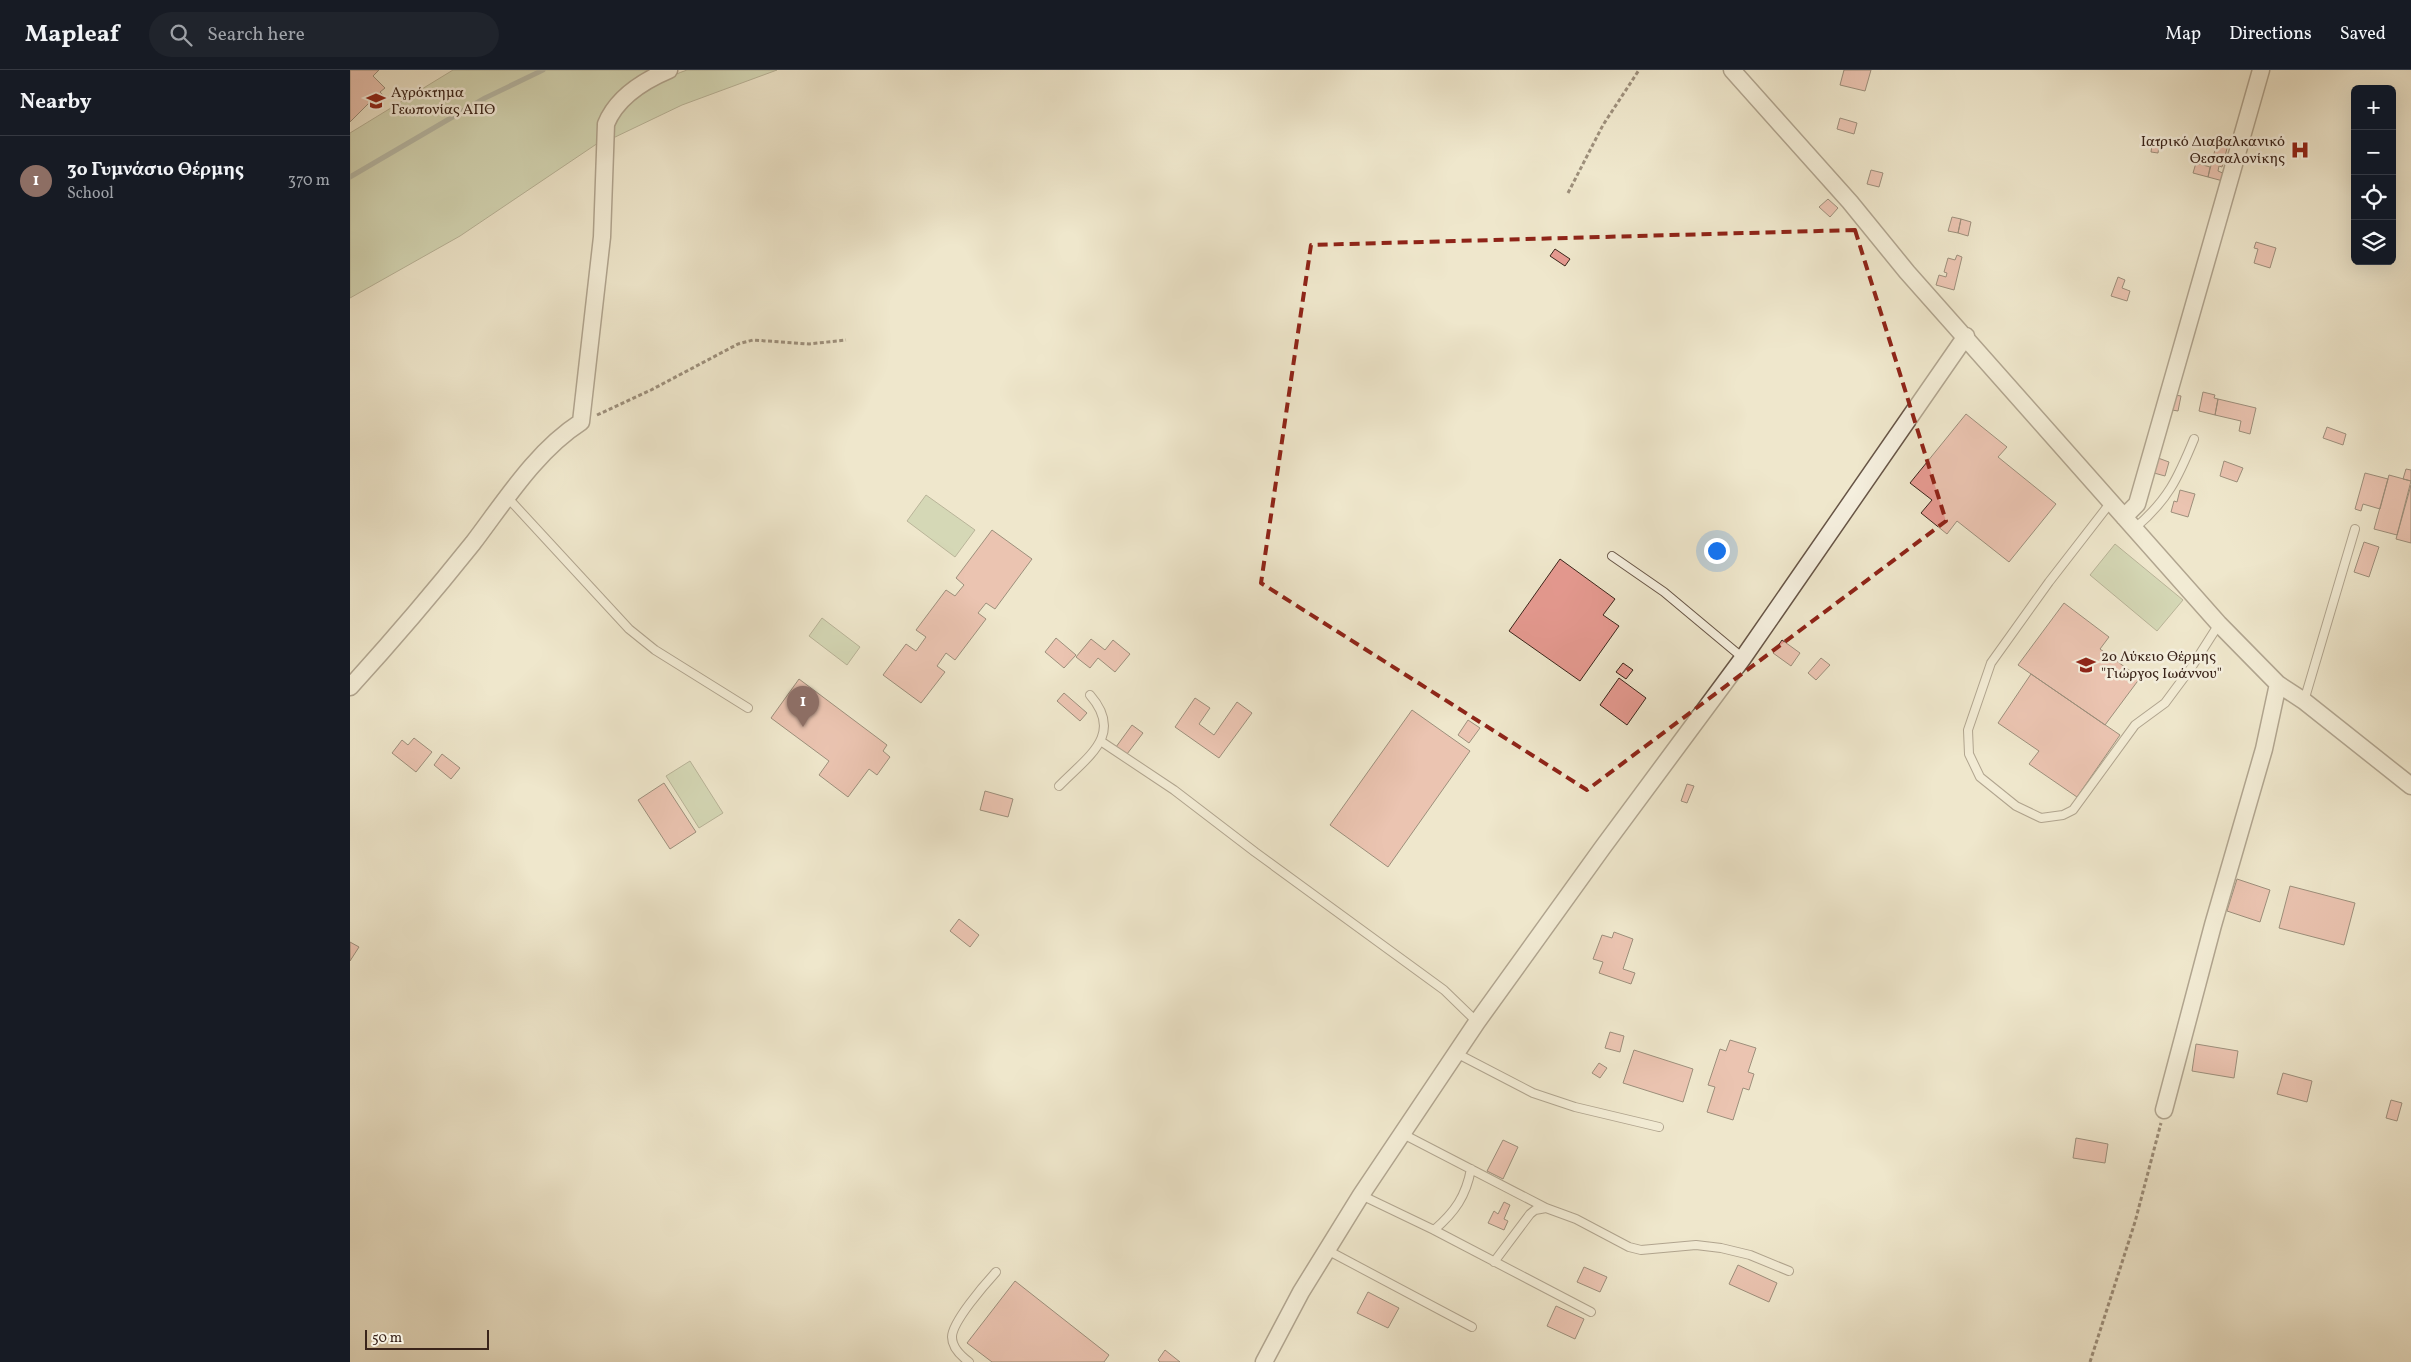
<!DOCTYPE html>
<meta charset="utf-8">
<style>
body{margin:0;font-family:Vollkorn,serif;background:#20242c;color:#f1f3f6}
.controls{position:absolute;right:15px;top:15px;display:grid;overflow:hidden;border-radius:8px;box-shadow:0 5px 20px #0002}
.controls button{width:45px;height:45px;display:grid;place-items:center;padding:0;border:0;border-bottom:1px solid #363941;background:#171b24;color:#f1f3f6;font:25px sans-serif}
.scale{position:absolute;left:15px;bottom:12px;width:124px;box-sizing:border-box;padding-left:5px;border:2px solid #3a241a;border-top:0;font-size:14px;line-height:18px;white-space:nowrap;color:#3a241a;-webkit-text-stroke:4px #f5efde;paint-order:stroke}
.you{position:absolute;left:1366px;top:480px;width:18px;height:18px;margin:-12px;border:4px solid #fff;border-radius:50%;background:#1a73e8;box-shadow:0 0 0 8px #1a73e833}
.badge{display:grid;place-items:center;width:32px;height:32px;border-radius:50%;background:#db2777;color:#fff;font-size:16px;font-weight:700}
.pin{position:absolute;translate:-50% -41px;filter:drop-shadow(0 1px 2px #0008)}
.pin::after{content:'';position:absolute;top:26px;width:18px;height:15px;background:inherit;clip-path:polygon(0 0,100% 0,50% 100%)}
.list{margin:0;padding:0;list-style:none}
h2{display:flex;justify-content:space-between;align-items:center;height:65px;margin:0;padding:0 20px;font-size:21px}
h2 small{font-size:16px;font-weight:400;color:#9ea1a6}
.list li{display:grid;grid-template-columns:32px 1fr auto;gap:15px;align-items:center;box-sizing:border-box;height:90px;padding:0 20px;border-top:1px solid #363941}
.list b{display:block;font-size:19px;white-space:nowrap}
.list p{margin:0;font-size:16px;white-space:nowrap;color:#9ea1a6}
.list em{font-size:16px;font-style:normal;color:#9ea1a6}
.icon{flex:none;width:28px;height:28px;fill:none;stroke:currentColor;stroke-width:2;stroke-linecap:round;stroke-linejoin:round}
.map{position:relative;flex:none;width:2061px;height:1292px;overflow:hidden}
header{display:flex;align-items:center;gap:30px;box-sizing:border-box;height:70px;padding:0 25px;background:#171b24;border-bottom:1px solid #363941}
header strong{font-size:24px}
nav{display:flex;gap:28px;margin-inline-start:auto;font-size:18px}
.search{width:350px;height:45px;background:#20242c;display:flex;align-items:center;gap:12px;box-sizing:border-box;padding:0 18px;border-radius:28px;color:#9ea1a6;font-size:19px}
main{display:flex}
aside{flex:1;background:#171b24}
.map>svg:first-child{display:block}
</style>
<header>
<strong>Mapleaf</strong>
<div class="search"><svg class="icon" aria-label="search" viewBox="0 0 24 24"><circle cx="10" cy="10" r="6"/><path d="M15 15l6 6"/></svg>Search here</div>
<nav><a>Map</a><a>Directions</a><a>Saved</a></nav>
</header>
<main>
<aside>
<h2>Nearby<small></small></h2>
<ul class="list">
<li><span class="badge" style="background:#8d6e63">1</span><div><b>3ο Γυμνάσιο Θέρμης</b><p>School</p></div><em>370 m</em></li>
</ul>
</aside>
<div class="map">
<svg width="2061" height="1292" viewBox="0 0 2061 1292">
<rect width="100%" height="100%" fill="#efe7cc"/>
<filter id="stains"><feTurbulence type="fractalNoise" baseFrequency=".004" numOctaves="4"/><feColorMatrix values="0 0 0 0 .2 0 0 0 0 .09 0 0 0 0 .02 0 0 0 .5 -.17"/></filter>
<radialGradient id="worn" r=".72"><stop offset=".6" stop-color="#630" stop-opacity="0"/><stop offset="1" stop-color="#630" stop-opacity=".3"/></radialGradient>
<path fill="#b5c69b" stroke="#78755a" d="M103,0H301C287,11 253,31 250,49C248,56 249,65 248,73L110,166L0,228V63Z
M337,0H427L332,35L261,69C265,31 304,12 337,0Z
M576,425L625,460L605,487L557,451Z
M1765,474L1833,530L1807,561L1740,505Z
M472,548L510,577L497,595L459,566Z
M340,691L373,743L349,758L316,706Z"/>
<g fill="none" stroke-linecap="round" stroke-linejoin="round">
<path stroke="#748179" stroke-width="5" d="M0,107L135,28L193,0"/>
</g>
<path fill="#e69a91" stroke="#3a241a" d="M0,0H29L23,6L35,18L30,22L36,28L28,37L22,30L0,52Z
M1494,0H1521L1515,21L1490,15Z
M1490,48L1507,53L1504,64L1487,59Z
M1803,68L1810,70L1808,83L1801,82Z
M1867,72L1878,75L1872,97L1869,96L1868,101L1875,104L1873,111L1858,107Z
M1846,93L1860,97L1858,107L1843,103Z
M1521,100L1533,103L1529,117L1517,114Z
M1478,129L1488,138L1480,147L1469,137Z
M1602,147L1611,149L1608,163L1598,161Z
M1611,149L1621,152L1618,166L1608,163Z
M1906,172L1926,178L1920,198L1904,193L1908,179L1904,178Z
M1205,179L1220,189L1215,196L1200,186Z
M1607,185L1612,187L1604,220L1586,215L1589,205L1596,207L1597,203L1594,202L1598,188L1605,190Z
M1768,207L1775,210L1772,218L1780,221L1777,231L1761,226Z
M1853,322L1865,325L1864,328L1868,329L1865,345L1849,341Z
M1825,325L1831,326L1828,341L1822,340Z
M1868,329L1906,338L1900,364L1889,361L1891,351L1865,345Z
M1616,344L1657,377L1648,387L1706,434L1659,492L1607,451L1597,464L1571,443L1582,430L1560,413Z
M1977,357L1996,364L1993,375L1973,368Z
M1808,388L1819,392L1815,406L1804,403Z
M1874,391L1893,398L1887,412L1870,406Z
M2056,399L2061,400V411L2053,409Z
M2015,403L2038,409L2030,439L2013,434L2011,441L2005,439Z
M2039,405L2061,411L2047,465L2024,459Z
M2061,415V473L2046,469Z
M1830,420L1845,424L1838,447L1821,442L1824,431L1827,432Z
M642,460L682,489L645,539L636,533L628,543L636,549L605,590L596,583L587,596L595,602L571,633L533,605L556,574L566,581L576,567L566,560L596,520L605,526L614,515L606,508Z
M2014,472L2029,477L2019,507L2004,502Z
M1210,489L1265,529L1253,545L1269,556L1230,611L1159,561Z
M1714,533L1759,567L1750,579L1790,608L1755,655L1668,595Z
M706,568L726,585L714,598L695,582Z
M741,569L755,580L763,570L780,584L765,602L748,588L740,598L726,587Z
M1432,570L1450,583L1441,596L1423,583Z
M1471,588L1480,595L1466,610L1458,603Z
M1273,593L1283,600L1276,609L1266,602Z
M1681,604L1770,665L1727,727L1679,694L1689,681L1648,653Z
M1269,608L1296,628L1277,655L1250,635Z
M449,609L537,675L533,681L540,687L527,705L519,699L498,727L469,705L479,691L421,648Z
M714,623L737,643L730,651L707,631Z
M845,628L860,638L849,654L864,665L887,632L902,643L869,688L825,657Z
M1062,640L1120,681L1038,797L980,755Z
M1118,650L1130,658L1119,673L1108,665Z
M782,655L793,663L777,684L766,677Z
M64,668L82,682L66,702L42,683L52,670L58,675Z
M92,684L110,698L101,709L84,695Z
M314,713L346,762L320,779L288,730Z
M1337,714L1344,716L1337,733L1331,731Z
M635,721L663,729L658,747L630,740Z
M1887,809L1920,820L1910,852L1877,841Z
M1940,816L2005,833L1994,875L1929,858Z
M609,849L629,865L620,877L600,861Z
M1264,862L1283,869L1273,899L1285,903L1281,914L1249,903L1253,892L1243,889L1252,865L1262,868Z
M0,872L9,877L0,891Z
M1260,962L1274,966L1270,982L1255,978Z
M1380,970L1406,978L1398,1002L1404,1004L1399,1020L1393,1018L1383,1050L1357,1042L1365,1017L1358,1015L1370,979L1376,981Z
M1846,974L1888,981L1884,1008L1842,1001Z
M1284,980L1343,999L1333,1032L1273,1013Z
M1249,993L1257,998L1250,1008L1242,1003Z
M1933,1003L1962,1011L1957,1032L1927,1024Z
M2041,1030L2052,1033L2047,1051L2036,1048Z
M1726,1068L1758,1074L1755,1093L1723,1088Z
M1153,1070L1168,1077L1153,1109L1137,1101Z
M1154,1132L1160,1135L1154,1149L1158,1151L1154,1160L1138,1153L1144,1141L1148,1144Z
M1388,1195L1427,1213L1419,1232L1379,1214Z
M1234,1197L1257,1207L1250,1222L1227,1212Z
M665,1211L759,1285L754,1292H642L617,1273Z
M1018,1222L1049,1238L1038,1258L1007,1243Z
M1206,1236L1234,1249L1225,1269L1197,1256Z
M815,1280L830,1292H810L808,1290Z"/>
<g fill="none" stroke-linecap="round" stroke-linejoin="round">
<g stroke="#675546" stroke-width="10">
<path id="lane" d="M158,428L279,559L305,580L398,638
M1761,432L1699,512L1641,593L1618,660L1619,684L1630,707L1666,736L1691,748L1713,745L1723,740L1785,655L1815,633L1841,598L1869,554
M1785,458C1818,430 1828,408 1844,369
M1262,486L1314,522L1393,588
M1954,631L2005,459
M752,672L824,720L905,782L1094,920L1127,952
M709,716C737,687 775,665 740,625
M1106,983L1183,1023L1225,1037L1309,1057
M1051,1063L1196,1138L1226,1149L1279,1177L1291,1180L1346,1175L1371,1178L1400,1185L1439,1201
M1011,1125L1084,1160L1241,1242
M1084,1160C1105,1142 1116,1126 1121,1099
M977,1180L1122,1257
M1144,1192L1180,1144L1185,1140L1196,1138
M619,1292C611,1286 602,1278 602,1267C602,1252 635,1214 646,1202"/>
</g>
<g stroke="#675546" stroke-width="19">
<path id="street" d="M1382,0L1500,132L1557,202L1869,554L1928,614L1954,631L2061,716
M1774,447L1787,434L1911,0
M0,617C43,570 83,523 123,473C155,431 186,381 231,352L252,167L256,54C267,27 293,11 319,0
M1814,1040L1863,855L1914,679L1928,614
M914,1292L951,1222L1011,1125L1127,952L1253,777L1393,588L1616,266"/>
</g>
<path stroke="#3a241a" stroke-width="3" stroke-dasharray="4 2.5" stroke-linecap="butt" d="M1218,123L1253,55L1289,0
M247,345L301,320L388,274L403,270L459,274L496,270
M1740,1292L1785,1152L1811,1053"/>
<use href="#lane" stroke="#f5efde" stroke-width="8"/>
<use href="#street" stroke="#f5efde" stroke-width="16"/>
</g>
<path d="M0 0H2061V1292H0ZM1505,160L1596,451L1237,720L911,513L961,175Z" fill="#efe7cc" fill-opacity=".55" fill-rule="evenodd"/>
<path fill="none" stroke="#8f2418" stroke-width="4" stroke-dasharray="10 6" stroke-linejoin="round" d="M1505,160L1596,451L1237,720L911,513L961,175Z"/>
<defs>
<g id="university-bare" transform="scale(1.5)"><path d="M0-5L7-2L0 1L-7-2ZM-4 1L0 2.5L4 1V4Q0 6-4 4Z" fill="#8f2418" stroke="#f5efde" stroke-width="2.5" paint-order="stroke"/></g>
<g id="hospital-bare" transform="scale(1.5)"><path d="M-5-5h3v3.5h4V-5h3V5h-3V1.5h-4V5h-3Z" fill="#8f2418" stroke="#f5efde" stroke-width="2.5" paint-order="stroke"/></g>
<g id="school-bare" transform="scale(1.5)"><path d="M0-5L7-2L0 1L-7-2ZM-4 1L0 2.5L4 1V4Q0 6-4 4Z" fill="#8f2418" stroke="#f5efde" stroke-width="2.5" paint-order="stroke"/></g>
</defs>
<g fill-rule="evenodd">
<use href="#university-bare" x="26" y="31"/>
<use href="#hospital-bare" x="1950" y="80"/>
<use href="#school-bare" x="1736" y="595"/>
</g>
<g text-anchor="middle" stroke-width="5" stroke-linejoin="round" paint-order="stroke">
<g font-size="15" fill="#3a241a" stroke="#f5efde" text-anchor="start">
<text x="41" y="27">Αγρόκτημα<tspan x="41" dy="17">Γεωπονίας ΑΠΘ</tspan></text>
<text x="1935" y="76" text-anchor="end">Ιατρικό Διαβαλκανικό<tspan x="1935" dy="17">Θεσσαλονίκης</tspan></text>
<text x="1751" y="591">2ο Λύκειο Θέρμης<tspan x="1751" dy="17">"Γιώργος Ιωάννου"</tspan></text>
</g>
</g>
<rect width="100%" height="100%" filter="url(#stains)"/>
<rect width="100%" height="100%" fill="url(#worn)"/>
</svg>
<div class="controls">
<button>+</button>
<button>−</button>
<button><svg class="icon" aria-label="locate" viewBox="0 0 24 24"><circle cx="12" cy="12" r="6"/><path d="M12 2v4M12 18v4M2 12h4M18 12h4"/></svg></button>
<button><svg class="icon" aria-label="layers" viewBox="0 0 24 24"><path d="M12 4l9 5-9 5-9-5zM3 14l9 5 9-5"/></svg></button>
</div>
<div class="scale">50 m</div>
<div class="you"></div>
<div class="pin badge" style="left:453px;top:657px;background:#8d6e63">1</div>
</div>
</main>
